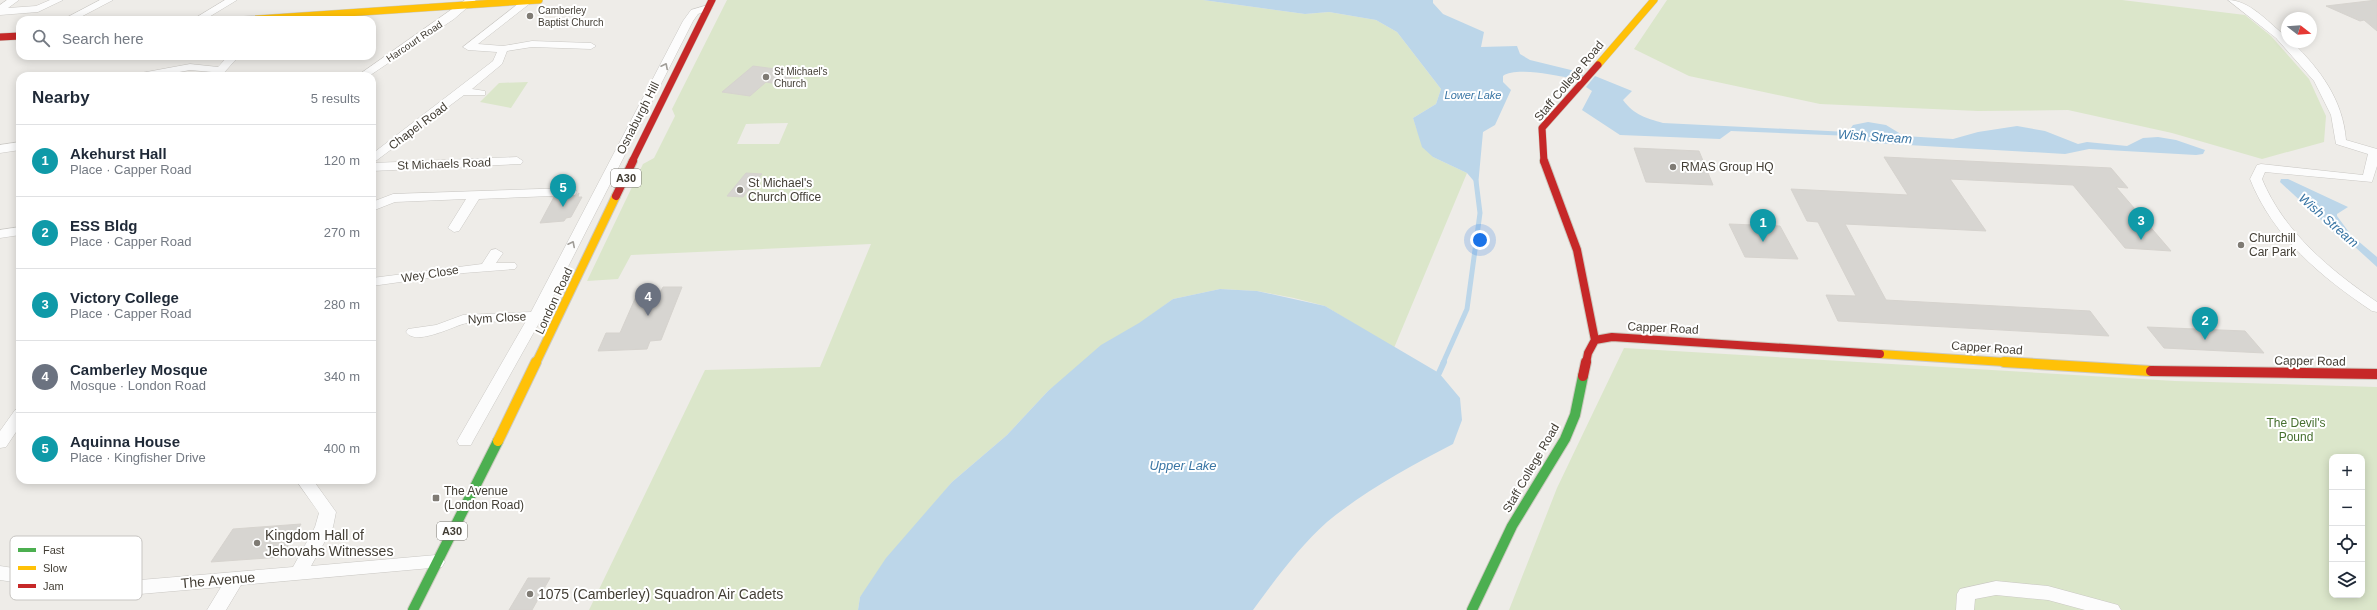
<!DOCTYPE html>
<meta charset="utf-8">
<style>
body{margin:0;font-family:Helvetica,sans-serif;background:#f6f6f7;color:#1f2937}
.controls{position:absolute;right:12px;bottom:12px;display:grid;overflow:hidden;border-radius:8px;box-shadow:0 2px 10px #0003}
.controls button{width:36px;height:36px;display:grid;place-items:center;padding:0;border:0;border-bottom:1px solid #e0e1e3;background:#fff;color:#1f2937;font:20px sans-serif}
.compass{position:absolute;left:2281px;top:12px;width:36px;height:36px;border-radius:50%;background:#fff;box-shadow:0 2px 10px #0003;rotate:107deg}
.you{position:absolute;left:1480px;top:240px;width:14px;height:14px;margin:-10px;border:3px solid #fff;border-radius:50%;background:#1a73e8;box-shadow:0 0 0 6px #1a73e833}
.badge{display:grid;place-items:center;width:26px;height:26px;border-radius:50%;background:#7f7b74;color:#fff;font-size:13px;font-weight:700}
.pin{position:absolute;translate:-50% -33px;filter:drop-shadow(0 1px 2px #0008)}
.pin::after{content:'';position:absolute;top:21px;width:14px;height:12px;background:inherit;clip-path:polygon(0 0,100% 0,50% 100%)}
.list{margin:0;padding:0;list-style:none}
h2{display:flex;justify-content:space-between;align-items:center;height:52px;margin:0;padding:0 16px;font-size:17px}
h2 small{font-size:13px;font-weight:400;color:#747a83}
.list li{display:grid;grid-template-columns:26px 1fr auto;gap:12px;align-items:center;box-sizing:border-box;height:72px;padding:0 16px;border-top:1px solid #e0e1e3}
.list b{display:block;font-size:15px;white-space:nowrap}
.list p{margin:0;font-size:13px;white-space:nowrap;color:#747a83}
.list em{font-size:13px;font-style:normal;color:#747a83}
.icon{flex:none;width:22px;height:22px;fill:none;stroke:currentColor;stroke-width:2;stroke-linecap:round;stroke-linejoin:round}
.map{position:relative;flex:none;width:2377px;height:610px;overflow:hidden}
.search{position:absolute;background:#fff;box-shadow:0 2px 10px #0003;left:16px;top:16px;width:360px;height:44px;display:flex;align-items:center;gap:10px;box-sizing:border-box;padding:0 14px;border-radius:12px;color:#747a83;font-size:15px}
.panel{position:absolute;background:#fff;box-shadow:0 2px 10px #0003;left:16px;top:72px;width:360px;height:412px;border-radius:12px}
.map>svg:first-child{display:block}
</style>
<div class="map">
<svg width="2377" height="610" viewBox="0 0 2377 610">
<rect width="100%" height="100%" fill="#eeece8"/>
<path fill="#dbe6ca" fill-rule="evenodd" d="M727,0H1203L1305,14L1329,12L1376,20L1397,32L1441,89L1436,104L1413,118L1417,130L1433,157L1467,173L1394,348L1325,306L1294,298L1257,291L1220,289L1173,299L1048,391L1007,435L952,482L860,597L858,610H589L705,370L820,367L871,244L631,255L618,279L587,281L643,164L654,158L675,116L672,109ZM788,123L779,144H737L746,124Z
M1667,0H2122L2245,15L2271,36L2309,79L2326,116L2324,142L2262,159L2172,133L2068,110L1978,111L1820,104L1689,76L1634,49Z
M528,82L511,108L480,102L499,83Z
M1624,348L2175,381L2377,387V610H1509L1557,488ZM2332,457H2362V595H2332Z"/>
<path fill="#bcd6e9" d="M1203,0H1433V3L1443,14L1484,32L1481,47L1517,46L1520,54L1530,60L1575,71L1569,78C1554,75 1515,67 1503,76V82L1511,90L1495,125L1483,132L1478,186L1467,173L1433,157L1422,147L1413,118L1436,104L1441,89L1397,32L1376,20L1329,12L1305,14Z
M1595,76L1632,91L1623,100C1634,115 1646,118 1663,123L1848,132L1853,125L1868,122L1886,125L1904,136L1953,139L1978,132L2017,126L2045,131L2078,144L2087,142L2127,146L2143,138L2158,137L2176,140L2205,150L2203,154L2196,155L2089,149L2065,154L1873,143L1851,136L1731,131L1720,139L1620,135L1582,110L1592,91L1586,87Z
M2281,179H2288L2348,207L2337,214V216L2351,235L2377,257V267L2343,236L2334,232L2280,182Z
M1220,289L1257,291L1325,306L1439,373L1460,398L1462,420L1453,444C1409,467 1366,490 1327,522C1299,547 1275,580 1253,610H858L860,597L886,558L952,482L1007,435L1048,391L1101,345L1139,323L1173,299Z"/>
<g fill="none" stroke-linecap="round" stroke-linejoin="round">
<path stroke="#bcd6e9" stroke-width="4" d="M1566,73L1585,78"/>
<path stroke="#bcd6e9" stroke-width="5" d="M1443,363L1467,309L1480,213L1476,181"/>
<path stroke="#bcd6e9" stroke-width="6" d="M1439,373L1444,362"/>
</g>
<path fill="#d7d5d1" stroke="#d6d3ce" d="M2377,0V31L2364,20L2360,21L2326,6Z
M753,66L798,72L784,85L766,82L750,96L722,92Z
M1634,148L1699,151L1713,185L1646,182Z
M1884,157L2111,168L2128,188L2116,187L2171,251L2125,248L2073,185L1950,179L1986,231L1845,224L1886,300L2090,311L2109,336L1838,321L1826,295L1856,296L1818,222L1807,221L1791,189L1908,195Z
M746,173L762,174L743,197L727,196Z
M579,193L578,197H582L571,217L566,218L564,221L540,223L554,197L575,196Z
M1729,224L1780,226L1798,259L1745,257Z
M663,287H682L661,340L650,341L647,349L598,351L606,333H620L638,292L661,291Z
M2147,327L2245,331L2264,353L2164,348Z
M301,524L281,557L211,562L233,529Z
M528,578H550L532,610H509Z"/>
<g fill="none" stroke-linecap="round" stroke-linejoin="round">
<g stroke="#cac8c4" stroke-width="1">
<path id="street" d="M7,0H19L8,8L36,6L50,0H63L38,12L0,15V5Z
M100,0H113L75,20H62Z
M225,0H237L204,20H192Z
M465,0H476L454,19L369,76H357Z
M523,0L533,1L478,44L503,46L532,41L591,43L596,46L591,49L532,47L507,51L502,64L472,89L485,91V95H464L373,163L517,157L523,161L521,164L372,171V154L493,61L497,52L468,50L463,47Z
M2228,0C2249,0 2267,21 2283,34L2287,38V42H2292C2320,69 2343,100 2346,140L2377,149V166L2372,182L2265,172L2262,179C2284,232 2330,270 2377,302V312L2372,311C2321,277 2273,237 2250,179L2257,165L2261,164L2363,175L2368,154L2336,144L2331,115L2314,81L2276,38Z
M708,5L713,8L698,14L693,21L543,316L473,441L471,445H459L457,441L526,321C507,322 487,321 467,323C455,325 416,347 406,332L408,329L436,325L463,315L531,312L683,21L691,10Z
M228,56H239L221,76H210L212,72L190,70L158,76H136L141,73L190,64L218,67Z
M20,142V150L0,153V145Z
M571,188L575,189L577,192L575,195L479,199L459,231L454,232L448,228L466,199L395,202L372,211V202L393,194Z
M20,227V235L0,238V230Z
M496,249L503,253L496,263H515L517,266L515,269L464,273L372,286V278L482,264L491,250Z
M20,409V426L6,447L0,448V431L15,410Z
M296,480H313L336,512L333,527L311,566L436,555L442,557L445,562L442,567L241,585L226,610H207L221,587L140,594L81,592L0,580V566L81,578L140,580L293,567L315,527L319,513Z
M1996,581L2048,586L2118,605L2121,610H2085L2048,600L1996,595L1975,599L1974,610H1956L1957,594L1960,589Z"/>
</g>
<g stroke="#ccc9bf" stroke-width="12">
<path id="fast" d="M413,610L498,441
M1472,610L1512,526L1565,439L1575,415L1583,376"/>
</g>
<g stroke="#ccc9bf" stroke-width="8">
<path id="slow-far2" d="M244,20L539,0
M1598,65L1654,0"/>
</g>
<g stroke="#ccc9bf" stroke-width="10">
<path id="slow-far1" d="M1880,354L2020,363
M536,363L616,196"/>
</g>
<g stroke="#ccc9bf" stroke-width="12">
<path id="slow" d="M2004,362L2151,371
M498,441L536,362"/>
</g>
<g stroke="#ccc9bf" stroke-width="8">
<path id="jam-far2" d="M0,37L20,36
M632,162L712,0
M1544,162L1542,128L1598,65"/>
</g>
<g stroke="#ccc9bf" stroke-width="10">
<path id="jam-far1" d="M1544,161L1577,250L1595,340L1588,353L1586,363
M616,196L633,161
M1595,340L1612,337L1880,354"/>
</g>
<g stroke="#ccc9bf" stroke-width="12">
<path id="jam" d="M2151,371L2377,374
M1583,376L1586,362"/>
</g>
<use href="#street" fill="#fcfcfc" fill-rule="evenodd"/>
<use href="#fast" stroke="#4caf50" stroke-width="10"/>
<use href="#slow-far2" stroke="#ffc107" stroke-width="7"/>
<use href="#slow-far1" stroke="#ffc107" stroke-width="8"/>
<use href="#slow" stroke="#ffc107" stroke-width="10"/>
<use href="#jam-far2" stroke="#c62828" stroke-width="7"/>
<use href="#jam-far1" stroke="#c62828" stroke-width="8"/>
<use href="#jam" stroke="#c62828" stroke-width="10"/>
</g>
<defs><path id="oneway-chevron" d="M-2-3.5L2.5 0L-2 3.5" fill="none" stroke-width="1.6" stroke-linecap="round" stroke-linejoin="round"/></defs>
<g stroke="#a09d98">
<use href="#oneway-chevron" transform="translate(665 66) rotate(-63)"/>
<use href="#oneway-chevron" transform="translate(572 244) rotate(-63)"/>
</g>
<g fill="#7f7b74" stroke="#fff" stroke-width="1.5">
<circle cx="530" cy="16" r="4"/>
<circle cx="766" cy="77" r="4"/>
<circle cx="1673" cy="167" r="4"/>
<circle cx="740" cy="190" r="4"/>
<circle cx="2241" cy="245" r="4"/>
<rect x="432" y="494" width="8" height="8" rx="2"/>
<circle cx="257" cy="543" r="4"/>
<circle cx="530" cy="594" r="4"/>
</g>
<g text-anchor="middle" stroke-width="4" stroke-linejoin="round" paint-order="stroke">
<g font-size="10" fill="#433e35" stroke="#fff" text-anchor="start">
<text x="538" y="14">Camberley<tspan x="538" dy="12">Baptist Church</tspan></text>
<text x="774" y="75">St Michael's<tspan x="774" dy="12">Church</tspan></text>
</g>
<g font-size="10" fill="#433e35" stroke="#fff">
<text transform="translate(414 41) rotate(-34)" y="4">Harcourt Road</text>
</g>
<g font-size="11" font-style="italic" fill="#3975a4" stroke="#fff">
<text x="1473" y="99">Lower Lake</text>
</g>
<g fill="#fff" stroke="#7b7872" stroke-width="1">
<rect x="611" y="169" width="30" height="18" rx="3"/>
<rect x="437" y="522" width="30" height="18" rx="3"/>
</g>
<g font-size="11" font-weight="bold" fill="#433e35">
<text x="626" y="182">A30</text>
<text x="452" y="535">A30</text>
</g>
<g font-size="12" fill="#433e35" stroke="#fff">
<text transform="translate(1569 81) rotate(-50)" y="4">Staff College Road</text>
<text transform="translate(638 118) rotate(-63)" y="4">Osnaburgh Hill</text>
<text transform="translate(418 126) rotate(-37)" y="4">Chapel Road</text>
<text transform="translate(444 164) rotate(-2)" y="4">St Michaels Road</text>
<text transform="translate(430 274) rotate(-9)" y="4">Wey Close</text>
<text transform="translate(554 301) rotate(-65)" y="4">London Road</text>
<text transform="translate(497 318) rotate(-3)" y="4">Nym Close</text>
<text transform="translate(1663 328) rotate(3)" y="4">Capper Road</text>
<text transform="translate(1987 348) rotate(4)" y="4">Capper Road</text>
<text transform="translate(2310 361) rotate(1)" y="4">Capper Road</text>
<text transform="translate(1531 468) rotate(-60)" y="4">Staff College Road</text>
</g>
<g font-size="12" fill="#433e35" stroke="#fff" text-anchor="start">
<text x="1681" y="171">RMAS Group HQ</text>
<text x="748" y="187">St Michael's<tspan x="748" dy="14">Church Office</tspan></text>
<text x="2249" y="242">Churchill<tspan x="2249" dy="14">Car Park</tspan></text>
<text x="444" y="495">The Avenue<tspan x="444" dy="14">(London Road)</tspan></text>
</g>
<g font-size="12" fill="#466f2e" stroke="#fff">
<text x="2296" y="427">The Devil's<tspan x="2296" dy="14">Pound</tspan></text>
</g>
<g font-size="13" font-style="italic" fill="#3975a4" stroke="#fff">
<text transform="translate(1875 136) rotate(4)" y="5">Wish Stream</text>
<text transform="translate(2329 220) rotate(41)" y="5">Wish Stream</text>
<text x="1183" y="470">Upper Lake</text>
</g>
<g font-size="14" fill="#433e35" stroke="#fff" text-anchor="start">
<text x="265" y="540">Kingdom Hall of<tspan x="265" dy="16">Jehovahs Witnesses</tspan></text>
<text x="538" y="599">1075 (Camberley) Squadron Air Cadets</text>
</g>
<g font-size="14" fill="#433e35" stroke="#fff">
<text transform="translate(218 580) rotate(-5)" y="5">The Avenue</text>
</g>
</g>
<rect x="10" y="536" width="132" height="64" rx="6" fill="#fff" stroke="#c7c5c2" stroke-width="1"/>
<rect x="18" y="548" width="18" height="4" fill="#4caf50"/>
<rect x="18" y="566" width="18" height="4" fill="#ffc107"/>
<rect x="18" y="584" width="18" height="4" fill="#c62828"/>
<g font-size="11" fill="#433e35">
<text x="43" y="554">Fast</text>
<text x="43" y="572">Slow</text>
<text x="43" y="590">Jam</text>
</g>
</svg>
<div class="controls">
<button>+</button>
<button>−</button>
<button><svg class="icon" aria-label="locate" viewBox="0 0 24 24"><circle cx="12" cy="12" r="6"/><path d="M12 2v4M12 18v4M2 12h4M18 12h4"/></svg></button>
<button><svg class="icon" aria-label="layers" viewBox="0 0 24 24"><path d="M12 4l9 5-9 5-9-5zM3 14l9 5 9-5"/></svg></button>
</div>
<svg class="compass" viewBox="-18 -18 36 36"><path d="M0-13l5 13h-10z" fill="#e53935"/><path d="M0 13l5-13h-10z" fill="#747a83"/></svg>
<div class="you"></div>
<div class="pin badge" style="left:1763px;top:242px;background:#0f9aa8">1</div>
<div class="pin badge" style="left:2205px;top:340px;background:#0f9aa8">2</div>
<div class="pin badge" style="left:2141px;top:240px;background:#0f9aa8">3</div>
<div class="pin badge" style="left:648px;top:316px;background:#6b7280">4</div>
<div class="pin badge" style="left:563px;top:207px;background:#0f9aa8">5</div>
<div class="search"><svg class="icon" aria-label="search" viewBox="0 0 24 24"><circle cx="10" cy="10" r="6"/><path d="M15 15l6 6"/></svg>Search here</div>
<section class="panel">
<h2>Nearby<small>5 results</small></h2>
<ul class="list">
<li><span class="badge" style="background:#0f9aa8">1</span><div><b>Akehurst Hall</b><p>Place · Capper Road</p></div><em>120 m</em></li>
<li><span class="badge" style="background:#0f9aa8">2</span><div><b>ESS Bldg</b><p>Place · Capper Road</p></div><em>270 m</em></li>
<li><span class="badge" style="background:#0f9aa8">3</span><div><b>Victory College</b><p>Place · Capper Road</p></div><em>280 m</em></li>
<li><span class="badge" style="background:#6b7280">4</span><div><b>Camberley Mosque</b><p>Mosque · London Road</p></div><em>340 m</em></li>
<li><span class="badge" style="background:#0f9aa8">5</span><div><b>Aquinna House</b><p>Place · Kingfisher Drive</p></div><em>400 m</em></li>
</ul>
</section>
</div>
